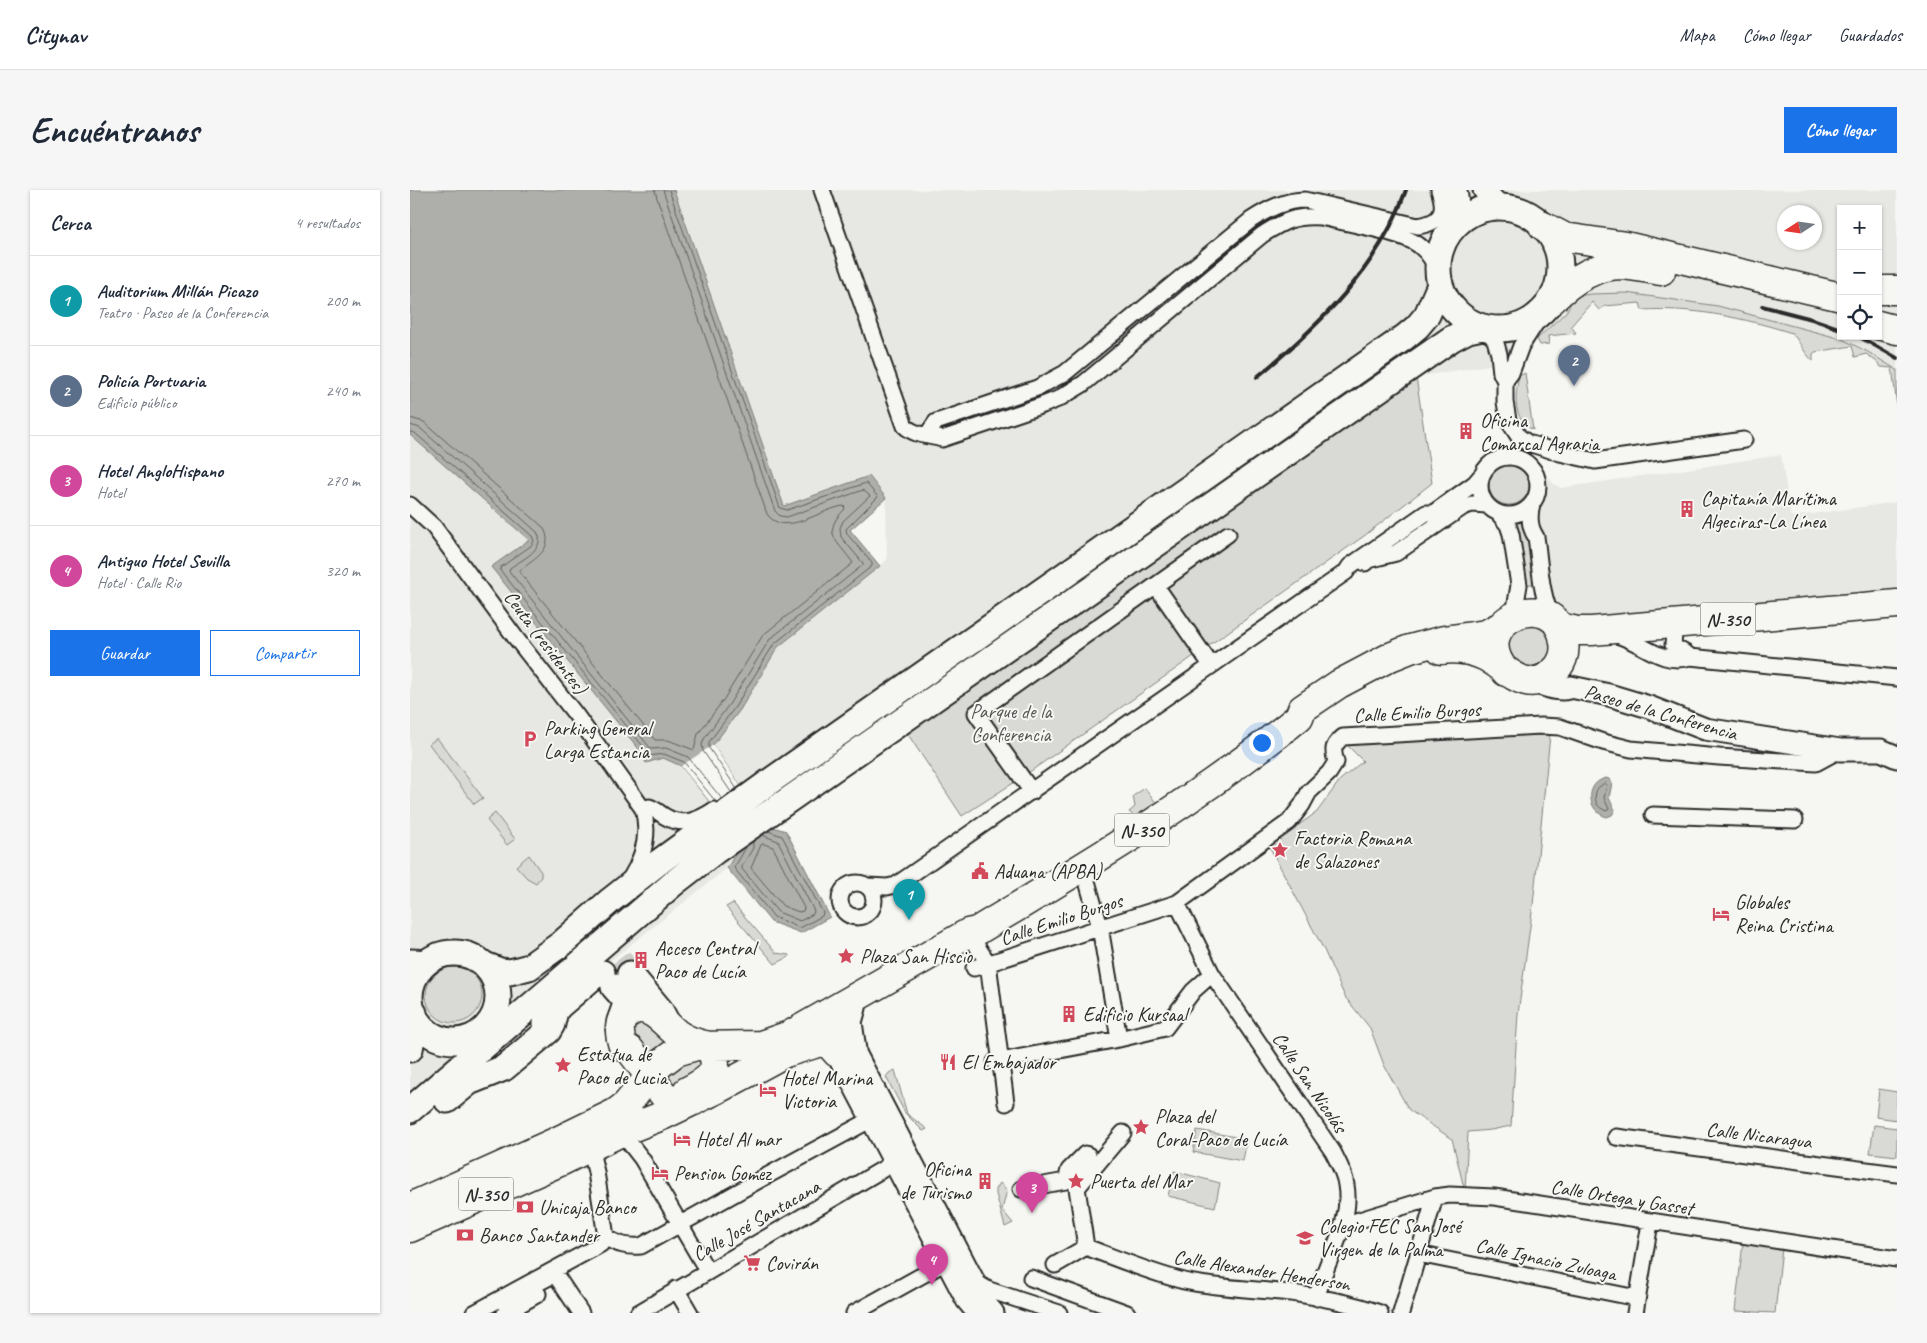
<!DOCTYPE html>
<html lang="es">
<meta charset="utf-8">
<style>
body{margin:0;font-family:Caveat,sans-serif;background:#f6f6f7;color:#1f2937}
.controls{position:absolute;right:15px;top:15px;display:grid;overflow:hidden;border-radius:0px;box-shadow:0 1px 4px #0004}
.controls button{width:45px;height:45px;display:grid;place-items:center;padding:0;border:0;border-bottom:1px solid #e0e1e3;background:#fff;color:#1f2937;font:25px sans-serif}
.compass{position:absolute;left:1367px;top:15px;width:45px;height:45px;border-radius:50%;background:#fff;box-shadow:0 1px 4px #0004;rotate:258deg}
.you{position:absolute;left:851px;top:552px;width:18px;height:18px;margin:-12px;border:4px solid #fff;border-radius:50%;background:#1a73e8;box-shadow:0 0 0 8px #1a73e833}
.badge{display:grid;place-items:center;width:32px;height:32px;border-radius:50%;background:#1a73e8;color:#fff;font-size:16px;font-weight:700}
.pin{position:absolute;translate:-50% -41px;filter:drop-shadow(0 1px 2px #0008)}
.pin::after{content:'';position:absolute;top:26px;width:18px;height:15px;background:inherit;clip-path:polygon(0 0,100% 0,50% 100%)}
.list{margin:0;padding:0;list-style:none}
h2{display:flex;justify-content:space-between;align-items:center;height:65px;margin:0;padding:0 20px;font-size:21px}
h2 small{font-size:16px;font-weight:400;color:#747a83}
.list li{display:grid;grid-template-columns:32px 1fr auto;gap:15px;align-items:center;box-sizing:border-box;height:90px;padding:0 20px;border-top:1px solid #e0e1e3}
.list b{display:block;font-size:19px;white-space:nowrap}
.list p{margin:0;font-size:16px;white-space:nowrap;color:#747a83}
.list em{font-size:16px;font-style:normal;color:#747a83}
.actions{display:flex;gap:10px;padding:15px 20px}
.actions a{flex:1;padding:11px 0;border:1px solid #1a73e8;border-radius:0px;text-align:center;font-size:18px;color:#1a73e8}
.actions .main{background:#1a73e8;color:#fff}
.icon{flex:none;width:28px;height:28px;fill:none;stroke:currentColor;stroke-width:2;stroke-linecap:round;stroke-linejoin:round}
.map{position:relative;flex:none;width:1487px;height:1123px;overflow:hidden;border-radius:0px}
header{display:flex;align-items:center;gap:30px;box-sizing:border-box;height:70px;padding:0 25px;background:#fff;border-bottom:1px solid #e0e1e3}
header strong{font-size:24px}
nav{display:flex;gap:28px;margin-inline-start:auto;font-size:18px}
.intro{display:flex;align-items:center;justify-content:space-between;box-sizing:border-box;height:120px;padding:0 30px}
h1{margin:0;font-size:35px}
.button{padding:12px 22px;border-radius:0px;background:#1a73e8;color:#fff;font-size:18px;font-weight:700}
main{display:flex;gap:30px;padding:0 30px}
aside{flex:1;background:#fff;border-radius:0px;box-shadow:0 1px 4px #0004}
.map>svg:first-child{display:block}
</style>
<header>
<strong>Citynav</strong>
<nav><a>Mapa</a><a>Cómo llegar</a><a>Guardados</a></nav>
</header>
<div class="intro"><h1>Encuéntranos</h1><a class="button">Cómo llegar</a></div>
<main>
<aside>
<h2>Cerca<small>4 resultados</small></h2>
<ul class="list">
<li><span class="badge" style="background:#0f9aa8">1</span><div><b>Auditorium Millán Picazo</b><p>Teatro · Paseo de la Conferencia</p></div><em>200 m</em></li>
<li><span class="badge" style="background:#5c6f8a">2</span><div><b>Policía Portuaria</b><p>Edificio público</p></div><em>240 m</em></li>
<li><span class="badge" style="background:#d1479c">3</span><div><b>Hotel AngloHispano</b><p>Hotel</p></div><em>270 m</em></li>
<li><span class="badge" style="background:#d1479c">4</span><div><b>Antiguo Hotel Sevilla</b><p>Hotel · Calle Rio</p></div><em>320 m</em></li>
</ul>
<div class="actions"><a class="main">Guardar</a><a>Compartir</a></div>
</aside>
<div class="map">
<svg width="1487" height="1123" viewBox="0 0 1487 1123">
<rect width="100%" height="100%" fill="#f6f6f2"/>
<filter id="ink" filterUnits="userSpaceOnUse"><feTurbulence type="fractalNoise" baseFrequency=".02" numOctaves="2"/><feDisplacementMap in="SourceGraphic" scale="10" xChannelSelector="R" yChannelSelector="G"/><feConvolveMatrix kernelMatrix="1 2 1 2 8 2 1 2 1" color-interpolation-filters="sRGB"/></filter>
<g filter="url(#ink)">
<path fill="#e7e7e3" fill-rule="evenodd" d="M264,0H1487V180L1458,162L1432,149L1308,116L1216,103L1160,114L1156,122L1127,149L1109,170L1006,187L333,653L317,678L0,931V245L119,350L82,377L228,558L236,573L253,568L330,520L368,457L477,370L476,308L459,286L374,316ZM1431,19H1468V146H1431ZM1374,22H1404V52H1374Z
M1371,265L1381,327L1487,312V410L1168,437L1143,415L1128,316L1133,307L1136,294L1133,281L1144,294L1151,298Z"/>
<path fill="#d9d9d5" stroke="#828280" d="M1216,103L1308,116L1432,149L1458,162L1487,180V216L1482,178L1471,177L1467,172L1456,164L1445,167L1442,156L1405,162L1403,164V171C1394,163 1390,152 1382,143C1334,128 1284,117 1232,120L1230,113L1195,116L1189,120L1182,112L1161,136L1166,143L1138,146L1139,154L1130,155L1127,149L1156,122L1163,109L1167,106L1181,104Z
M1115,183L1123,240C1102,229 1105,206 1109,186Z
M1006,187L1022,293L954,346L611,588L552,626L497,543Z
M1079 295a20 20 0 1 1 40 0a20 20 0 1 1-40 0Z
M1116,327L1126,393L1116,395L1107,336L1104,331Z
M1099 455a21 21 0 1 1 42 0a21 21 0 1 1-42 0Z
M1140,545L1123,715L1108,824L1101,936L1081,940L1058,942L1055,1002L1042,949L999,920L974,875L960,838L935,807L914,760L859,656L907,622L930,590L953,571L936,554L1040,547Z
M27,548L73,608L64,614L19,554Z
M735,598L747,614L728,627L724,626L719,622L725,617L723,606Z
M85,623L105,649L97,655L77,630Z
M119,665L131,682V687L126,693L117,688L106,676Z
M323,713L366,763L379,765V767L365,774L316,717Z
M16 805a28 28 0 1 1 56 0a28 28 0 1 1-56 0Z
M235,827L262,855L238,873L216,837Z
M294,869L296,875L261,899L252,884L268,870Z
M485,880L497,924L517,939L513,941L495,923L476,887L479,883Z
M1469,899L1487,902V930L1466,927Z
M1464,935L1487,938V966L1460,963Z
M787,940L837,949L833,971L783,962Z
M764,981L810,993L805,1017L758,1006Z
M590,993L597,1000L592,1020L603,1033L595,1037L586,1004V999Z
M1333,1053L1372,1058L1365,1123L1325,1121Z"/>
<path fill="#aeaeab" stroke="#7a7a78" d="M0,0H264L374,316L459,286L476,308L440,340L470,376L368,457L330,520L303,555L357,635L376,641L420,727L391,743L361,732L317,678L332,653L271,576L253,568L236,573L228,558L81,377L119,350L0,245Z
M1196,588L1199,589L1202,593L1199,608L1205,620L1202,625L1197,627C1177,622 1174,593 1196,588Z"/>
<path fill="#f6f6f2" d="M303,555L357,635L333,653L271,576Z"/>
<g fill="none" stroke-linecap="round" stroke-linejoin="round">
<path stroke="#5f5f5e" stroke-width="1" d="M253,0L365,321L370,326L377,327L453,300L460,306L433,331L430,338L431,347L453,373V375L360,449L320,513L294,549L292,555L293,561L321,602
M259,0L370,318L377,320L456,293L468,307L436,339L437,344L462,373V376L364,454L325,517L299,552V558L327,599
M0,228L14,232L133,337C146,358 125,369 110,380V383L245,550H258L284,560L288,544L314,509L353,445L443,373C428,351 410,343 435,319L434,316C412,318 374,349 357,324L247,8L245,0
M0,235L10,238L127,342C137,359 111,370 100,378L99,381L241,559L256,558L278,567L312,609
M0,242L5,243L122,346L124,351L122,355L91,377L90,380L232,555L238,566L254,564L274,572L306,612
M1195,593L1197,595L1194,608L1199,619L1197,621C1186,618 1183,609 1187,599Z
M343,651V658L332,676V679L368,722L390,731L403,724L404,721L368,651L352,645
M354,654L363,657L394,718L393,721L389,722L373,716L341,678L351,655Z
M337,656L324,678L364,727L390,738L412,726L413,723L372,646L358,641"/>
<path stroke="#cdcdca" stroke-width="25" stroke-dasharray="25 12" stroke-linecap="butt" d="M209,769L220,784"/>
<g stroke="#2b2b2b" stroke-width="19">
<path id="street" d="M412,0L495,236C505,246 519,245 532,249L633,215L648,209L673,194L852,45C874,31 885,25 911,27C935,33 995,42 1011,57C1020,64 1024,73 1028,83
M1075,138L1085,150L1089,164L1091,183L1095,191V212L1098,230L1109,247L1118,253L1150,263L1185,271L1334,250
M1095,191L1101,183L1111,156L1135,119
M517,245L526,232L627,198L655,183L841,30C858,19 875,10 895,10L1008,36C1031,32 1037,23 1029,0
M1070 296a29 29 0 1 1 58 0a29 29 0 1 1-58 0Z
M0,315L24,337L105,447L166,525L233,619
M1122,315C1119,326 1119,337 1126,347C1130,373 1130,405 1143,429
M1089,324L1098,335L1101,344L1109,395L1104,425
M955,373L958,370L986,363L1053,317L1062,314L1077,315
M746,396L801,475
M1268,440L1264,444L1263,455C1268,461 1275,461 1280,467
M1207,445C1232,452 1252,476 1280,467L1487,488
M622,602L566,523L818,344
M1243,625L1385,630
M673,677L690,737L709,849
M220,689C234,667 240,644 233,619L239,617C246,619 250,624 256,627C273,637 289,630 304,620
M430 710a17 17 0 1 1 34 0a17 17 0 1 1-34 0Z
M457,696L477,697L486,695L936,382L940,376L1016,323H1023L1065,293L1071,286
M767,713L802,784L923,962C928,972 935,984 936,995C943,1035 914,1070 907,1108
M563,750L578,773L596,913
M0,767L24,768
M564,778L767,713L879,632L892,615L899,602L919,583L926,572C922,559 923,555 933,547L1131,536L1150,537L1193,552L1221,559L1309,567L1406,573L1430,560
M585,872L709,849L755,838L783,801L802,784
M211,942L232,969L298,1082
M1206,947L1487,984
M611,999L656,991L659,980L675,964L678,965L668,985L667,994
M933,1035L1025,1007L1040,1005L1084,1007L1487,1069
M196,1047C208,1055 217,1057 231,1056L351,989L462,929
M676,1057L667,998L713,943
M1008,1064L1227,1108
M645,1075L676,1057C708,1069 741,1083 774,1091C811,1099 850,1099 888,1104C915,1108 944,1114 970,1123
M621,1088L717,1123
M565,1092L579,1100L649,1123
M266,1099L280,1123
M64,1123L184,1058L191,1054L196,1047L186,982L180,957
M95,1123L128,1104L118,1098L145,1084L171,1123
M228,1123L485,972
M444,1123L536,1072
M991,1123L1025,1007
M1225,1123L1240,1033"/>
</g>
<g stroke="#2b2b2b" stroke-width="25">
<path id="secondary" d="M1074,0L1087,14L1095,17
M1043,38L1049,22L1046,0
M1119,491C1131,494 1151,503 1161,497L1199,505L1239,517L1295,539L1430,560H1471L1487,567
M412,828C416,827 420,827 424,831C431,837 438,854 445,863L576,1115L583,1123
M445,860L441,832L445,818
M427,863L557,1110L568,1123"/>
</g>
<g stroke="#2b2b2b" stroke-width="29">
<path id="primary" d="M1028 78a61 61 0 1 1 122 0a61 61 0 1 1-122 0Z
M0 807a44 44 0 1 1 88 0a44 44 0 1 1-88 0Z
M75,775L90,781L100,782L119,777L151,754L201,710L249,672L362,590L995,147L1007,137L1017,125L1030,95
M220,784L250,820L257,833
M204,797L213,807L216,814L210,831L209,840
M136,833L149,816L184,786L192,783
M0,859L4,837V823
M37,910L59,892L94,878L138,841L142,834L145,821
M0,920L265,692L305,661L1041,149L1058,140L1072,137"/>
</g>
<g stroke="#2b2b2b" stroke-width="31">
<path id="highway" d="M1133,36L1154,47L1216,56L1431,107
M1468,100H1487
M1141,111C1160,92 1184,75 1212,75C1225,76 1238,79 1251,81
M1468,135L1487,140
M1149,437L1167,441H1182L1487,414
M1031,460C1046,458 1062,460 1076,467C1098,479 1117,506 1143,482C1152,475 1156,463 1154,452C1147,393 1052,430 1096,482
M277,901C297,891 315,881 298,856C289,854 278,851 269,845C256,836 242,814 224,820C219,822 215,825 212,830C208,838 210,847 213,856L220,860L253,904L261,909L284,911
M0,1017L143,953L205,923L216,915L250,874L266,862L286,856L351,855L380,845L558,743L567,741C678,674 789,609 889,527L892,519L929,494L980,467L1000,459L1034,450L1076,444L1091,436
M0,1038L152,971L211,942L254,925L306,900L375,863L411,852L419,854L427,863"/>
</g>
<use href="#street" stroke="#f6f6f2" stroke-width="15"/>
<use href="#secondary" stroke="#f6f6f2" stroke-width="21"/>
<use href="#primary" stroke="#f6f6f2" stroke-width="25"/>
<use href="#highway" stroke="#f6f6f2" stroke-width="28"/>
<path stroke="#2b2b2b" stroke-width="4" d="M1352,116L1402,129L1431,139
M1448,146L1487,168
M847,187C909,136 969,78 996,0"/>
</g>
</g>
<defs>
<g id="building-bare" transform="scale(1.35)"><path d="M-4-6H4V6H1V3H-1V6H-4ZM-2.5-4.3h1.7v1.8h-1.7ZM.8-4.3h1.7v1.8H.8ZM-2.5-1h1.7V.8h-1.7ZM.8-1h1.7V.8H.8Z" fill="#d1495b" stroke="#f6f6f2" stroke-width="2.5" paint-order="stroke"/></g>
<g id="parking-bare" transform="scale(1.35)"><path d="M-3.5-5.5H1a3.5 3.5 0 0 1 0 7H-1V5.5H-3.5ZM-1-3.4V-.6H.8a1.4 1.4 0 0 0 0-2.8Z" fill="#d1495b" stroke="#f6f6f2" stroke-width="2.5" paint-order="stroke"/></g>
<g id="sight-bare" transform="scale(1.35)"><path d="M0-6L1.8-2.2L6-1.7L2.9 1.2L3.7 5.4L0 3.3L-3.7 5.4L-2.9 1.2L-6-1.7L-1.8-2.2Z" fill="#d1495b" stroke="#f6f6f2" stroke-width="2.5" paint-order="stroke"/></g>
<g id="civic-bare" transform="scale(1.35)"><path d="M-.6-6.5H3V-4.5H.6V-3L4-1V1h2V6H-6V1h2V-1L-.6-3ZM-1.2 2.5V6h2.4V2.5Z" fill="#d1495b" stroke="#f6f6f2" stroke-width="2.5" paint-order="stroke"/></g>
<g id="hotel-bare" transform="scale(1.35)"><path d="M-6-4.5h1.5V1H6V5H4.5V3h-9V5H-6ZM-4 0a1.8 1.8 0 1 1 3.6 0ZM.5 0V-2.5h3Q6-2.5 6 0Z" fill="#d1495b" stroke="#f6f6f2" stroke-width="2.5" paint-order="stroke"/></g>
<g id="restaurant-bare" transform="scale(1.35)"><path d="M-5-6h1v4h1v-4h1v4h1v-4h1v5L-1.5 .5V6h-2V.5L-5-1ZM5-6V6H3V1.5H1.5Q1.5-4 5-6Z" fill="#d1495b" stroke="#f6f6f2" stroke-width="2.5" paint-order="stroke"/></g>
<g id="bank-bare" transform="scale(1.35)"><path d="M-6-4H6V4H-6ZM0-2.3a2.3 2.3 0 1 0 0 4.6a2.3 2.3 0 1 0 0-4.6Z" fill="#d1495b" stroke="#f6f6f2" stroke-width="2.5" paint-order="stroke"/></g>
<g id="school-bare" transform="scale(1.35)"><path d="M0-5L7-2L0 1L-7-2ZM-4 1L0 2.5L4 1V4Q0 6-4 4Z" fill="#d1495b" stroke="#f6f6f2" stroke-width="2.5" paint-order="stroke"/></g>
<g id="supermarket-bare" transform="scale(1.35)"><path d="M-6-5.5h2.5l.6 2H6L4.5 2H-2.5L-4.4-4H-6ZM-1.5 3.2a1.3 1.3 0 1 0 .1 0ZM3 3.2a1.3 1.3 0 1 0 .1 0Z" fill="#d1495b" stroke="#f6f6f2" stroke-width="2.5" paint-order="stroke"/></g>
</defs>
<g fill-rule="evenodd">
<use href="#building-bare" x="1056" y="241"/>
<use href="#building-bare" x="1277" y="319"/>
<use href="#parking-bare" x="120" y="549"/>
<use href="#sight-bare" x="870" y="660"/>
<use href="#civic-bare" x="570" y="681"/>
<use href="#hotel-bare" x="1311" y="724"/>
<use href="#sight-bare" x="436" y="766"/>
<use href="#building-bare" x="231" y="770"/>
<use href="#building-bare" x="659" y="824"/>
<use href="#restaurant-bare" x="538" y="872"/>
<use href="#sight-bare" x="153" y="875"/>
<use href="#hotel-bare" x="358" y="900"/>
<use href="#sight-bare" x="731" y="937"/>
<use href="#hotel-bare" x="272" y="949"/>
<use href="#hotel-bare" x="250" y="983"/>
<use href="#building-bare" x="575" y="991"/>
<use href="#sight-bare" x="666" y="991"/>
<use href="#bank-bare" x="115" y="1017"/>
<use href="#bank-bare" x="55" y="1045"/>
<use href="#school-bare" x="895" y="1048"/>
<use href="#supermarket-bare" x="342" y="1073"/>
</g>
<g text-anchor="middle" stroke-width="4" stroke-linejoin="round" paint-order="stroke">
<g fill="#f6f6f2" stroke="#686867" stroke-width="1">
<rect x="1290.5" y="412.5" width="55" height="33" rx="4"/>
<rect x="704.5" y="623.5" width="55" height="33" rx="4"/>
<rect x="48.5" y="987.5" width="55" height="33" rx="4"/>
</g>
<g font-size="19" font-weight="bold" fill="#2b2b2b">
<text x="1318" y="436">N-350</text>
<text x="732" y="647">N-350</text>
<text x="76" y="1011">N-350</text>
</g>
<g font-size="20" fill="#2b2b2b" stroke="#f6f6f2" text-anchor="start">
<text x="1070" y="237">Oficina<tspan x="1070" dy="23">Comarcal Agraria</tspan></text>
<text x="1291" y="315">Capitanía Marítima<tspan x="1291" dy="23">Algeciras-La Línea</tspan></text>
<text x="134" y="545">Parking General<tspan x="134" dy="23">Larga Estancia</tspan></text>
<text x="884" y="655">Factoria Romana<tspan x="884" dy="23">de Salazones</tspan></text>
<text x="584" y="688">Aduana (APBA)</text>
<text x="1325" y="719">Globales<tspan x="1325" dy="23">Reina Cristina</tspan></text>
<text x="245" y="765">Acceso Central<tspan x="245" dy="23">Paco de Lucía</tspan></text>
<text x="450" y="773">Plaza San Hiscio</text>
<text x="673" y="831">Edificio Kursaal</text>
<text x="167" y="871">Estatua de<tspan x="167" dy="23">Paco de Lucia</tspan></text>
<text x="552" y="879">El Embajador</text>
<text x="372" y="895">Hotel Marina<tspan x="372" dy="23">Victoria</tspan></text>
<text x="745" y="933">Plaza del<tspan x="745" dy="23">Coral-Paco de Lucía</tspan></text>
<text x="286" y="956">Hotel Al mar</text>
<text x="561" y="986" text-anchor="end">Oficina<tspan x="561" dy="23">de Turismo</tspan></text>
<text x="264" y="990">Pension Gomez</text>
<text x="680" y="998">Puerta del Mar</text>
<text x="129" y="1024">Unicaja Banco</text>
<text x="909" y="1043">Colegio FEC San José<tspan x="909" dy="23">Virgen de la Palma</tspan></text>
<text x="69" y="1052">Banco Santander</text>
<text x="356" y="1080">Covirán</text>
</g>
<g font-size="20" fill="#2b2b2b" stroke="#f6f6f2">
<text transform="translate(136 452) rotate(53)" y="7">Ceuta (residentes)</text>
<text transform="translate(1007 522) rotate(-3)" y="7">Calle Emilio Burgos</text>
<text transform="translate(1251 522) rotate(16)" y="7">Paseo de la Conferencia</text>
<text transform="translate(651 729) rotate(-18)" y="7">Calle Emilio Burgos</text>
<text transform="translate(900 892) rotate(56)" y="7">Calle San Nicolás</text>
<text transform="translate(1349 945) rotate(7)" y="7">Calle Nicaragua</text>
<text transform="translate(1212 1007) rotate(9)" y="7">Calle Ortega y Gasset</text>
<text transform="translate(346 1030) rotate(-30)" y="7">Calle José Santacana</text>
<text transform="translate(1136 1069) rotate(12)" y="7">Calle Ignacio Zuloaga</text>
<text transform="translate(852 1080) rotate(9)" y="7">Calle Alexander Henderson</text>
</g>
<g font-size="20" fill="#565656" stroke="#f6f6f2">
<text x="601" y="528">Parque de la<tspan x="601" dy="23">Conferencia</tspan></text>
</g>
</g>
</svg>
<div class="controls">
<button>+</button>
<button>−</button>
<button><svg class="icon" aria-label="locate" viewBox="0 0 24 24"><circle cx="12" cy="12" r="6"/><path d="M12 2v4M12 18v4M2 12h4M18 12h4"/></svg></button>
</div>
<svg class="compass" viewBox="-18 -18 36 36"><path d="M0-13l5 13h-10z" fill="#e53935"/><path d="M0 13l5-13h-10z" fill="#747a83"/></svg>
<div class="you"></div>
<div class="pin badge" style="left:499px;top:730px;background:#0f9aa8">1</div>
<div class="pin badge" style="left:1164px;top:196px;background:#5c6f8a">2</div>
<div class="pin badge" style="left:622px;top:1023px;background:#d1479c">3</div>
<div class="pin badge" style="left:522px;top:1095px;background:#d1479c">4</div>
</div>
</main>
